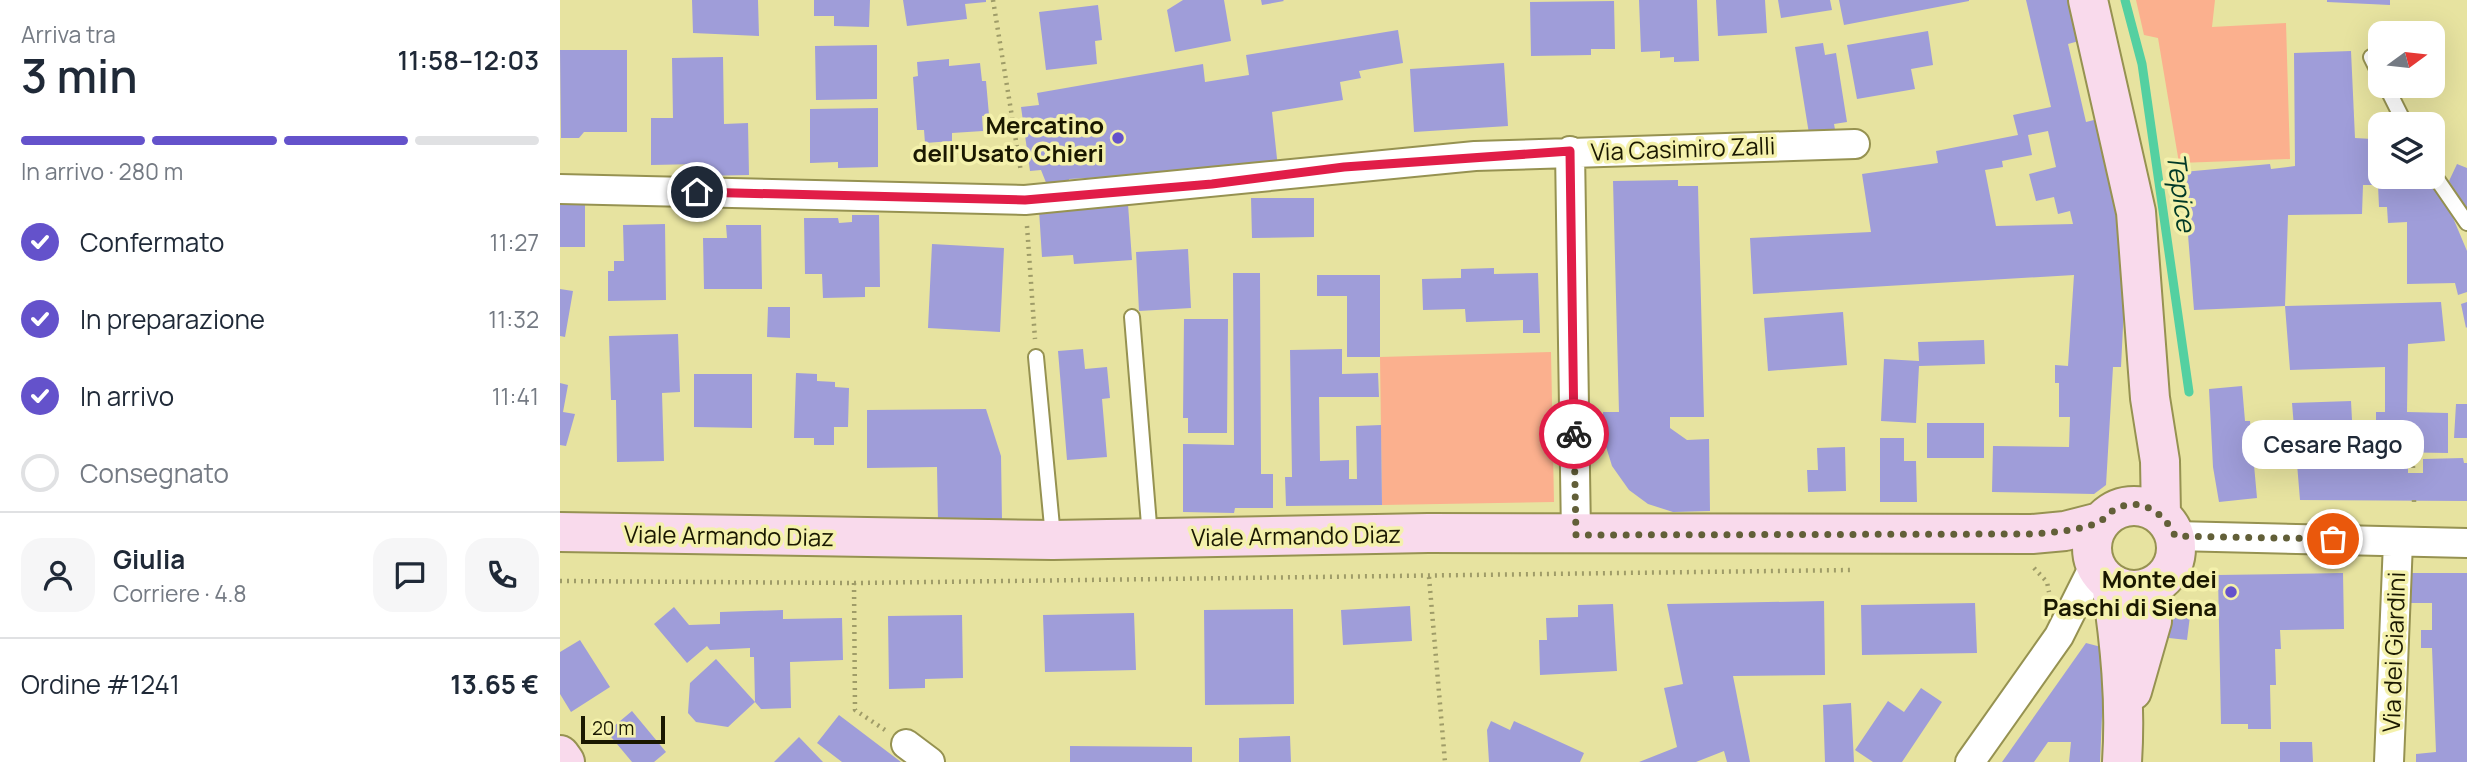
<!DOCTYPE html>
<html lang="it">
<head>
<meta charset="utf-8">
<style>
  body { margin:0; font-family:Manrope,sans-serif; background:#f6f6f7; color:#1f2937; height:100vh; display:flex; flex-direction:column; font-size:26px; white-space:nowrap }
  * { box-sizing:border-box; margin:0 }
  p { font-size:23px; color:#747a83 }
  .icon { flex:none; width:38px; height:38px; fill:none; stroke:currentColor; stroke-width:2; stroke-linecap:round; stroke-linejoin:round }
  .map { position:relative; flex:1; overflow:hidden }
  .sheet { display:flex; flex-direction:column; background:#fff; width:560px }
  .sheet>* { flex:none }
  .needle { width:46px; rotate:75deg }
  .controls { position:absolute; left:1808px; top:21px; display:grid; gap:14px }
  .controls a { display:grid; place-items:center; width:77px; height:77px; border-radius:14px; background:#fff; box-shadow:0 7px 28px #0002; font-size:35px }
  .scale { position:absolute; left:21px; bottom:18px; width:84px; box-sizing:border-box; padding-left:7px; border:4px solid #1a1800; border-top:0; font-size:19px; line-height:24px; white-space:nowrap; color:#1a1800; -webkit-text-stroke:5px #f4f1ac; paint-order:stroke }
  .pin { position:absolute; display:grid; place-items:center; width:60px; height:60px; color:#fff; margin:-30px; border:4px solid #fff; border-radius:50%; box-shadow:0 2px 7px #0007 }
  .courier { position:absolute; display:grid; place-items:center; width:70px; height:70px; margin:-35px; border:5px solid #e11d48; border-radius:50%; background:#fff; color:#222; box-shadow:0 2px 9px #0007 }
  .bubble { position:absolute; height:49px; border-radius:21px; background:#fff; box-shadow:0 7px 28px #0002; font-size:23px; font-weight:600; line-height:49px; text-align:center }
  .summary em { font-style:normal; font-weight:600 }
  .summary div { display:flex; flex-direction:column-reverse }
  .summary { display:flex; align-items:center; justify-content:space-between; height:119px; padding:0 21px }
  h1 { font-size:46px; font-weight:600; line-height:52px }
  .bar { display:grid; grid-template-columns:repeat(4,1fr); gap:10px 7px; align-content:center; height:84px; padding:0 21px }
  .bar i { height:9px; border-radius:5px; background:#e0e1e3 }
  .bar .current { background:#6452cb }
  .bar p { grid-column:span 4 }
  .line { display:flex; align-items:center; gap:18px; padding:0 21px; border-top:2px solid #e0e1e3 }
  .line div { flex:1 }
  .round { display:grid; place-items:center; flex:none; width:74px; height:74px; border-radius:21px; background:#f6f6f7 }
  ol { padding:0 21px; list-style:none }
  li { display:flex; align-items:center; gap:21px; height:77px }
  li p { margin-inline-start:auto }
  li .icon { padding:7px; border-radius:50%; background:#6452cb; color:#fff; stroke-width:4 }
  li:last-child { color:#747a83 }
  li i { width:38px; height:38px; border:4px solid #e0e1e3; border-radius:50% }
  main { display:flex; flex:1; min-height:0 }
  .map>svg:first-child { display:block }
  .green { fill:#fbb08e }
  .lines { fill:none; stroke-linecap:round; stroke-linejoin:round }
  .stream { stroke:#54d0a1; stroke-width:9 }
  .building { fill:#9f9dd9; fill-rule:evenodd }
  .lane-casing { stroke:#969251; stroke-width:18 }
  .street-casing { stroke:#969251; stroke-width:32 }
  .secondary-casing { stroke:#969251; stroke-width:42 }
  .path { stroke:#9f9c68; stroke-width:4.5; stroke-dasharray:2 5; stroke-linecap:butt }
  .lane { stroke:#fff; stroke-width:14 }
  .street { stroke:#fff; stroke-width:28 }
  .secondary { stroke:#f9daec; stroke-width:38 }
  .done { stroke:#625f38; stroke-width:7; stroke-dasharray:0 12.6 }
  .route { stroke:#e11d48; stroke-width:9 }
  .poi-dot { fill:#6452cb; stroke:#f4f1ac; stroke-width:2.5 }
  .labels { text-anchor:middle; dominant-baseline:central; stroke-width:7; stroke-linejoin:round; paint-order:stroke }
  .poi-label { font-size:24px; font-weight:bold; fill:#1a1800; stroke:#f4f1ac; text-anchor:end }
  .street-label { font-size:24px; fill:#1a1800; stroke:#f4f1ac }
  .water-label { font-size:26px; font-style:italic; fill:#003927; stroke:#f4f1ac }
</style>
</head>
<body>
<main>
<section class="sheet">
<div class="summary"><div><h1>3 min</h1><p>Arriva tra</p></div><em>11:58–12:03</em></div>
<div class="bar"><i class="current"></i><i class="current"></i><i class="current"></i><i></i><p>In arrivo · 280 m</p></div>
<ol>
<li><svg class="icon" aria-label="check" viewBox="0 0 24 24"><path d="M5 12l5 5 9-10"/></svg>Confermato<p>11:27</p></li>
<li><svg class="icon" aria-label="check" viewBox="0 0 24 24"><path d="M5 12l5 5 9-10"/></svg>In preparazione<p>11:32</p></li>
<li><svg class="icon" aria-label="check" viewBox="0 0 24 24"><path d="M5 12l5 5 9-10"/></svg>In arrivo<p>11:41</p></li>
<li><i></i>Consegnato</li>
</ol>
<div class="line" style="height:126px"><a class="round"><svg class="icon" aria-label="person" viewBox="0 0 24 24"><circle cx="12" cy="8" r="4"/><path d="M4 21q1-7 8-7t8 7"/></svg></a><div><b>Giulia</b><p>Corriere · 4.8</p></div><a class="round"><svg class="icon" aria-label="chat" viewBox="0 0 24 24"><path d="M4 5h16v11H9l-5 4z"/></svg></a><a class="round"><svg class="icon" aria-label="phone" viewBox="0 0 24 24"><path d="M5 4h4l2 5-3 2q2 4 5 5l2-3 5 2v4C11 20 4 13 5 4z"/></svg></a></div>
<div class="line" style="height:91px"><div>Ordine #1241</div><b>13.65 €</b></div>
</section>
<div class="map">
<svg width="1907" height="762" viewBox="0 0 1907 762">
  <rect width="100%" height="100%" fill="#e7e3a0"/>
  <!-- green -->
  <path class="green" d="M1576 0H1655L1652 27 1726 23 1730 159 1619 163 1598 38 1584 35Z
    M991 352 994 502 822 505 820 357Z"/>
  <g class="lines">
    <!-- stream -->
    <path class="stream" d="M1565 0 1582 64 1629 392"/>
  </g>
  <!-- building -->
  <path class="building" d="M132 0H198L199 36 133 33Z
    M254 0H310L309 27 274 26V16H254Z
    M343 0H426V2L405 4 407 19 347 26Z
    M623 0H664L671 41 615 52 607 10Z
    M701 0H723L724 1 702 5Z
    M1079 0H1137L1139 61 1114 62V57L1100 58V51L1081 52Z
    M1156 0H1205L1207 33 1158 36Z
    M1218 0H1270L1272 10 1221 18Z
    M1279 0H1409V1L1284 25Z
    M1466 0H1509L1519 41 1508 44 1526 122 1538 119 1560 219 1565 286 1561 367H1553L1546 485 1534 494 1432 492 1433 446 1509 447 1510 417H1499V383H1495V365L1508 366 1514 275 1193 294 1190 238 1311 232 1302 174 1378 163 1376 151 1458 135 1453 115 1491 107ZM1488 131 1496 167 1469 174 1476 201 1494 197 1498 214 1510 211 1513 224 1436 226 1425 170 1443 167 1442 161 1472 155 1468 135Z
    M1767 0H1830V5L1767 2Z
    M1054 1 1055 49H1031V55L971 56 970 2Z
    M538 5 542 40 535 41 537 64 486 70 479 12Z
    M838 30 843 63 799 71 801 78 780 82 783 100 712 112 718 168 509 179V189L489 190 481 170 470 171 461 107 479 105 477 93 643 64 645 82 689 75 686 55Z
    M1368 31 1373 65 1351 69 1355 89 1297 99 1287 45Z
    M1263 43 1265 55 1276 53 1287 122 1274 124 1276 135 1250 140 1235 47Z
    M317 45V99L256 100 255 46Z
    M0 50H67V132H24L19 138H1Z
    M1791 51 1795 138 1812 139 1811 153H1820V177H1868L1891 213 1907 251V292L1898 295 1895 283 1847 284V222L1828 223 1827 207H1819L1818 185H1803L1802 214 1728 215 1725 306 1881 302 1885 341 1848 344 1847 412 1888 413V453L1823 452V430H1816V412H1825V367L1730 370 1725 306 1634 310 1623 172 1710 164 1711 169 1735 166 1734 53Z
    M163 57 164 124 188 123 189 175 141 176V164L91 165V118H113L112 58Z
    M389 59V66L420 63 422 81H426L429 115 422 116 423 131 392 133V141L365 143 364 130H357L353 77 358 76 357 62Z
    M944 63 948 126 854 132 850 69Z
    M318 108V167L278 168V162L250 163V109Z
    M1897 164 1907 168V208L1889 181Z
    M1118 180V186H1138L1144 417H1110V428L1127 440 1149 439 1150 511 1113 512 1088 504 1069 490 1052 466 1044 440 1043 412H1059L1053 181Z
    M691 198H754V237L692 238Z
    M568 204 572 260 514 264 513 255 482 257 479 210Z
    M0 205H25V247H0Z
    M292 215H319L320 287H305V297L263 298 262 274H245L244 218H278L279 223 292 222Z
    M105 224 106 300 48 301V271H54V261H64L63 225Z
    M166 225H201L202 289H144L143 238H167Z
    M372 244 444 248 440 332 368 328Z
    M628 249 631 308 579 311 576 252Z
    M934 268V274L978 273 980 333H963V320L906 322 905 309 863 310 862 279 901 278V269Z
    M673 273H700L701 474H713V508H675L674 513 623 512V444L674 445Z
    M757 275H820V357H787V296H757Z
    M0 289 13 291 5 337 0 336Z
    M1907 302V327L1906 328 1901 304Z
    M208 307H230V338L207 337Z
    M1283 312 1287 365 1208 371 1204 318Z
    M624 319H668L667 433H628V418H623Z
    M118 334 120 392 102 393 104 461 57 462 56 400H51L49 336Z
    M1424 340 1425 364 1359 366 1356 423 1321 421 1324 359 1359 361 1358 342Z
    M523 349 525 369 547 367 550 398 542 399 547 457 507 460 498 351Z
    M782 349V374L818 373 819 397H759L760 461 789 460V479H797L796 426 821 425 822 505 726 506 725 477H732L730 350Z
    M236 373 257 374V381L275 382V387L289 388 288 427H274V445H254V438H234Z
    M134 374H192V428L134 427Z
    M0 383 8 385 3 412 15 414 6 446 0 445Z
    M1682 386 1685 421H1690L1697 498 1659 502 1653 467 1649 389Z
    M1791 401 1793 439H1817V467H1848V473H1863V459L1903 458 1904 463H1907V501L1740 500 1732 403Z
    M1896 404H1907V438H1894Z
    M426 409 441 456 442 520H378L377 467 307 468V410Z
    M1367 423H1424V458H1367Z
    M1320 438H1344V461H1356L1357 502H1320Z
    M1285 447 1286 491 1248 492 1247 470H1258L1257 448Z
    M1783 573 1784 629 1720 630 1721 649H1715L1716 685H1710L1711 729H1688V724H1661L1658 575Z
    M1849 573H1907V762H1856V754L1876 752 1872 648H1861V630H1872V603H1849Z
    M1264 601 1265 675 1173 676 1190 762H1167L1164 751 1136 762H1079L1117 747 1104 688 1123 684 1107 604Z
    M1415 603 1417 653 1302 655 1301 605Z
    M1053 604 1057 671 980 675 979 640H987L986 618 1018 617V605Z
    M850 606 852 641 783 645 781 610Z
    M114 607 129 625 160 624V612L223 610V619L282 618 283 660 230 662 231 708 201 709 195 702 194 657H190V648L150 650 147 646 127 663 94 624Z
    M733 609 734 704 645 705 644 610Z
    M574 613 576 670 485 672 483 615Z
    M402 615 403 678 365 679V688L329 689 328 616Z
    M1611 615 1630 616 1627 640 1609 638Z
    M20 640 50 687 11 712 0 694V652Z
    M1526 643 1545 648 1540 762H1509L1511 742H1488L1474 762H1442Z
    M156 659 195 702 168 727 136 722 128 713 130 683Z
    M1361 688 1382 702 1342 762H1313L1295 750 1328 701 1344 712Z
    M1291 703 1294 762H1265L1263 705Z
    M72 711 106 752 94 762H72L47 732Z
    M279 715 341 762H282L257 743Z
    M931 721 950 730 954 721 1024 753 1020 762H929L927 730Z
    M730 736 731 762H679V738Z
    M239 737 263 762H214Z
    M1720 742H1752L1753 762H1720Z
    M510 746 632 747V762H510Z"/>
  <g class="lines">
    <!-- lane casing -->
    <g class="lane-casing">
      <path id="lane" d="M1811 57 1820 75
        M1826 86 1845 124
        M1872 172 1907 223
        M572 317 590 537
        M476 357 493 537"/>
    </g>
    <!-- street casing -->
    <g class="street-casing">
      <path id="street" d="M1010 151 1016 535
        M0 189 465 200 915 156 1295 144
        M1615 536 1907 543
        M346 744 370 762
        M1410 762 1499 636 1535 564
        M1829 762 1838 542"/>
    </g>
    <!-- secondary casing -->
    <g class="secondary-casing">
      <path id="secondary" d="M1528 0 1576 212 1590 398 1600 461 1601 514
        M1532 548a42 42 0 1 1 84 0a42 42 0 1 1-84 0Z
        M0 532 493 540 868 533 1472 534 1505 531 1540 522
        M1551 583C1560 643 1566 701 1562 762
        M1572 691 1592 621 1589 587
        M0 755 5 762"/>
    </g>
    <!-- path -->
    <path class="path" d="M433 0 461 172
      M467 226 475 339
      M1853 452V473
      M1854 500V504
      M1474 568 1487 582 1489 592
      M869 577 885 762
      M0 581 294 583 1291 570
      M294 583 295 710 325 730"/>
    <!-- lane -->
    <use href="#lane" class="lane"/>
    <!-- street -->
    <use href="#street" class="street"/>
    <!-- secondary -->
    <use href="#secondary" class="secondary"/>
  </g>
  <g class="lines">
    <!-- done -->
    <path class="done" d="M1014 434 1016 535 1472 534C1494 532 1516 531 1537 523 1543 521 1547 514 1554 510 1579 495 1604 512 1615 536L1773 539"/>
    <!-- route -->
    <path class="route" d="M137 192 465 200 652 184 784 167 1010 151 1014 434"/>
  </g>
  <!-- markers -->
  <g class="poi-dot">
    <circle cx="558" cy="138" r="7"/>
    <circle cx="1671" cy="592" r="7"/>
  </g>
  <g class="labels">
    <!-- poi labels -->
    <g class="poi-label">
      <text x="544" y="124">Mercatino<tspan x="544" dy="28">dell'Usato Chieri</tspan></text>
      <text x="1657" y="578">Monte dei<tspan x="1657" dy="28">Paschi di Siena</tspan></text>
    </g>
    <!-- street labels -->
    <g class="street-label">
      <text transform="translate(1123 148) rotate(-2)">Via Casimiro Zalli</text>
      <text transform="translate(169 535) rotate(1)">Viale Armando Diaz</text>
      <text transform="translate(736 535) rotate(-1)">Viale Armando Diaz</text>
      <text transform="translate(1833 652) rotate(-88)">Via dei Giardini</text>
    </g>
    <!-- water labels -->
    <g class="water-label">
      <text transform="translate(1622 192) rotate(82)">Tepice</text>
    </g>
  </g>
</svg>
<div class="controls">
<a><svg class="needle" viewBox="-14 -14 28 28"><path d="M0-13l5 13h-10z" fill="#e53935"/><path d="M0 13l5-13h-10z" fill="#747a83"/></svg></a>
<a><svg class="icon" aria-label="layers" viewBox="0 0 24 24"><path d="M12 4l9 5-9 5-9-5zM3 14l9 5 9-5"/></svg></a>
</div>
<div class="scale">20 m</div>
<div class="pin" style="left:1773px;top:539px;background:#ea580c"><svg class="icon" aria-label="bag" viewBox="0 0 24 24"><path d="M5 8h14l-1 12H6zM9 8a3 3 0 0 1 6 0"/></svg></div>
<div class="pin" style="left:137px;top:192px;background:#1f2937"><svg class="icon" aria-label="home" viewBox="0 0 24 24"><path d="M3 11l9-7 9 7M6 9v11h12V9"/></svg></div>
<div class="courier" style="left:1014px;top:434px"><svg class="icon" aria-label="bike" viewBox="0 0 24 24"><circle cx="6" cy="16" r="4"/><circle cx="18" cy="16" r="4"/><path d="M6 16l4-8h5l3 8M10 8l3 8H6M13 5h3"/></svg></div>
<div class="bubble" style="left:1682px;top:420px;width:182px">Cesare Rago</div>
</div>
</main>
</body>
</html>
